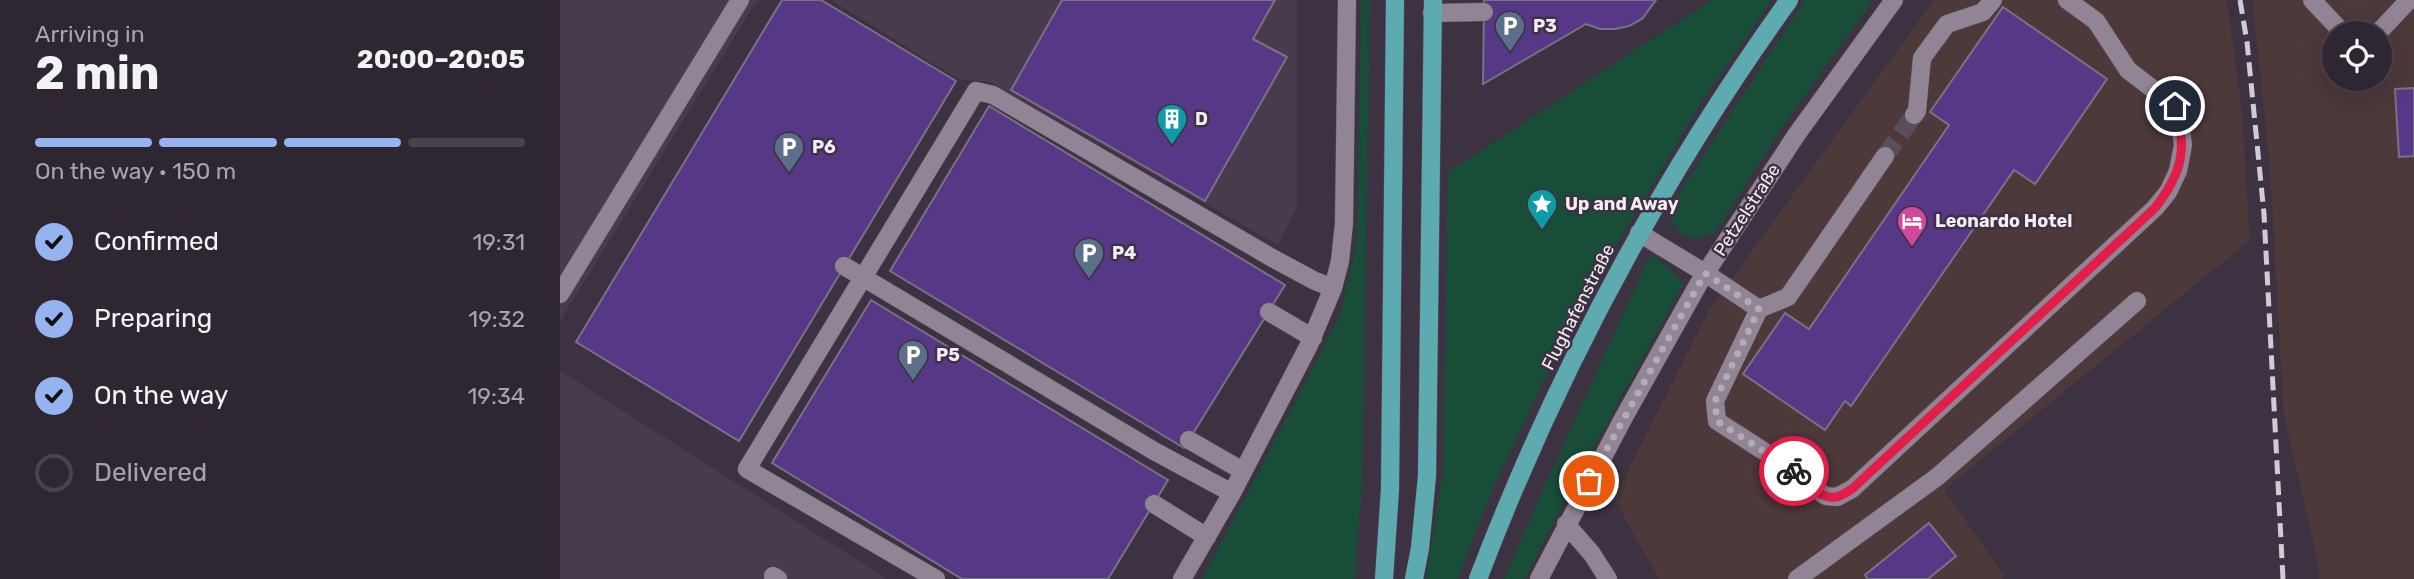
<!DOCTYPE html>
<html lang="en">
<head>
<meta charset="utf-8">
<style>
  body { margin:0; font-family:Rubik,sans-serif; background:#362e39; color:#f1f3f6; height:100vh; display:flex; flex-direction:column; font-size:26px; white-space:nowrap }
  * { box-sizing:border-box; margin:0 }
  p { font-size:23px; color:#a7a5ab }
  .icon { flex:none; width:38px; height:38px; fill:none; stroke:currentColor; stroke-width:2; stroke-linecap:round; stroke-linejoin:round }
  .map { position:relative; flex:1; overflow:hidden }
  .drawer { display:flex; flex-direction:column; background:#2e2631; width:560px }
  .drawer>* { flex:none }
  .fabs { position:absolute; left:1762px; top:21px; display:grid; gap:14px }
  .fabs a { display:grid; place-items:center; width:70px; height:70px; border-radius:50%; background:#2e2631; box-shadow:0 7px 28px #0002,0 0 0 2px #49434d; font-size:35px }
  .pin { position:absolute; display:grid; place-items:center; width:60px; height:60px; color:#fff; margin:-30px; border:4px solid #fff; border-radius:50%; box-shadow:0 2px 7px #0007 }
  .courier { position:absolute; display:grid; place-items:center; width:70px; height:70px; margin:-35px; border:5px solid #e11d48; border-radius:50%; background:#fff; color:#222; box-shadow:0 2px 9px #0007 }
  .headline em { font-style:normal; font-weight:700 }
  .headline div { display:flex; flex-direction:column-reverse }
  .headline { display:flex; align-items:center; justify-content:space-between; height:119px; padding:0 35px }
  h1 { font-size:46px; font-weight:700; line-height:52px }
  .bar { display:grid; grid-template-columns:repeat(4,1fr); gap:10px 7px; align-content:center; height:84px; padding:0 35px }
  .bar i { height:9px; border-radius:5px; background:#49434d }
  .bar .current { background:#95b2f1 }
  .bar p { grid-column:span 4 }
  ol { padding:0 35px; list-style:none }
  li { display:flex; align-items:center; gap:21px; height:77px }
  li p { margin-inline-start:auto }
  li .icon { padding:7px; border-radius:50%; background:#95b2f1; color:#111; stroke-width:4 }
  li:last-child { color:#a7a5ab }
  li i { width:38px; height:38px; border:4px solid #49434d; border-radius:50% }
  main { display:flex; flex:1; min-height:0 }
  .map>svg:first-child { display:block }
  .commercial { fill:#4d383a; fill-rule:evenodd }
  .built { fill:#493b4e }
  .green { fill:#184d37 }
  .building { fill:#573887; stroke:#787285; stroke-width:2 }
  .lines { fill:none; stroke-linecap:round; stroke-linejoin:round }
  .minor-tunnel { stroke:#584e5c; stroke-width:18; stroke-dasharray:18 9; stroke-linecap:butt }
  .minor-casing { stroke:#5a515d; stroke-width:19 }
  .major-casing { stroke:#5a515d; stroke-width:19 }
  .minor { stroke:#918495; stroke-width:18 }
  .major { stroke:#5daab0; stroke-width:18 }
  .rail { stroke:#d2cad4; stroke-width:5; stroke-dasharray:14 7; stroke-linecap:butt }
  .done { stroke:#b3abb6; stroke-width:7; stroke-dasharray:0 12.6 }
  .route { stroke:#e11d48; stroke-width:9 }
  .labels { text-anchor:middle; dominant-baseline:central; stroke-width:5; stroke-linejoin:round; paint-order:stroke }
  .poi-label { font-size:18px; font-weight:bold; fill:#f3ecf5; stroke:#3d3241; text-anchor:start }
  .street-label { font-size:18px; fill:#f3ecf5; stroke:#3d3241 }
</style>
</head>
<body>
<main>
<section class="drawer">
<div class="headline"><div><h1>2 min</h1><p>Arriving in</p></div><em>20:00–20:05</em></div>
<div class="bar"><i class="current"></i><i class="current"></i><i class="current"></i><i></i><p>On the way · 150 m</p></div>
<ol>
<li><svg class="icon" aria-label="check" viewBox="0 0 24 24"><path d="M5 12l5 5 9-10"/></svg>Confirmed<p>19:31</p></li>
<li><svg class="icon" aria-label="check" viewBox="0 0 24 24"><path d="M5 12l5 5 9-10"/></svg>Preparing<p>19:32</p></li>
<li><svg class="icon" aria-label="check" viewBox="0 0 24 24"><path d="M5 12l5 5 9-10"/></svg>On the way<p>19:34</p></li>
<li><i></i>Delivered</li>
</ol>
</section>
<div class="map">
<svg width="1854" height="579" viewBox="0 0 1854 579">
  <rect width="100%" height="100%" fill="#3d3241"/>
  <!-- commercial -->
  <path class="commercial" d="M1374 0H1667L1681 103 1690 240 1384 490 1445 576 1441 579H1099L1054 499 1149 310Z
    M1692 0H1854V579H1759L1758 563 1724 416 1709 157ZM1774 33H1820V79H1774Z"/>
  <!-- built -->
  <path class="built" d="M0 0H201L191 10 0 321Z
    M271 0H737V207L718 245 430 82 398 79Z
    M0 371 327 579H0Z"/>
  <!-- green -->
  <path class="green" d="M801 0H810L802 484 795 579H642L779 318 797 242Z
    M1152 0H1212L1142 101 1016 312 930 495 898 579H866L883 472 888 172Z
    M1245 0H1313L1219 132 1155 233 1136 239 1125 236 1111 222 1114 201Z
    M1091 253 1124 283 1009 492 965 579H944L981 494Z"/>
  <!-- building -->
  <path class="building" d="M222 0H261L396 81 179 441 16 342Z
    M502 0H715L693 39 727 57 645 201 451 90Z
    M924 0H1096L1082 19 1069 26 1055 29H1040L1026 24 923 84Z
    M1443 7 1547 79 1475 184 1454 170 1291 406 1285 401 1265 430 1183 374 1225 313 1249 329 1389 125 1370 112Z
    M1854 88V156L1839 157 1835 89Z
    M429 106 725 285 624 448 330 271Z
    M311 300 608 480 548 579H402L212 463Z
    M1369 523 1396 556 1368 579H1308L1305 575Z"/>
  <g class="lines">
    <!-- minor-tunnel -->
    <path class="minor-tunnel" d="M1325 156 1354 115"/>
    <!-- minor casing -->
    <g class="minor-casing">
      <path id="minor" d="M1752 0 1783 33
        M872 13 924 12
        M1818 33 1849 0
        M1354 115 1357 111 1362 58 1387 24 1423 12 1433 0
        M1325 156 1228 297 1199 309 1155 401 1157 421 1233 470 1252 487 1266 496 1277 497 1292 489 1595 208 1608 192 1618 171 1623 145 1620 123 1615 106 1568 70 1536 21 1507 0
        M1079 233 1145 273 1199 309
        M284 266 594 451 672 493
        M0 294 180 0
        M709 312 753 338
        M629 440 683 471
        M594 504 647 537
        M1006 524 1032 554 1048 579
        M213 576 218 579
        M376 579 187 469 416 91 433 95 714 259 755 281 773 288
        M622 579 672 493 749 345 773 288 780 261 784 223 787 0
        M979 579 1064 417 1139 283 1237 134 1334 0
        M1237 579 1377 477 1577 301"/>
    </g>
    <!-- major casing -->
    <g class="major-casing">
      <path id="major" d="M824 579 830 489 835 0
        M854 579 860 548 867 476 873 0
        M918 579C996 374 1101 178 1229 0"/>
    </g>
    <!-- minor -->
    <use href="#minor" class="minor"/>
    <!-- major -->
    <use href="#major" class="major"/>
    <!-- rail -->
    <path class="rail" d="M1680 0 1687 42 1704 214 1723 579"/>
  </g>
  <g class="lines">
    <!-- done -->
    <path class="done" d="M1029 481 1145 273 1199 309 1155 401 1157 421 1234 471"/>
    <!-- route -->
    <path class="route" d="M1234 471C1244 480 1260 500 1276 497 1281 496 1287 492 1292 489L1595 208C1622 173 1628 149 1615 106"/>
  </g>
  <!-- icons -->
  <defs>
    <g id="parking-pin" transform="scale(1.575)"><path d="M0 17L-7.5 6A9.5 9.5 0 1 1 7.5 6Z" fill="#5c6f8a" stroke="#3d3241"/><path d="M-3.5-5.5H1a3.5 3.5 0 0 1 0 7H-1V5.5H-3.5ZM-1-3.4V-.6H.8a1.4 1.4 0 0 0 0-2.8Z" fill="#fff"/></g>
    <g id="building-pin" transform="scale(1.575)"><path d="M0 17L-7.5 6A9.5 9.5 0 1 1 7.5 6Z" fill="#0f9aa8" stroke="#3d3241"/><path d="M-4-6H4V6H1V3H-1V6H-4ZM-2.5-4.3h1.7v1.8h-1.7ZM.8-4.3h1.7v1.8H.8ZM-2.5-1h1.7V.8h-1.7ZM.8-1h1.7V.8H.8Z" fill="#fff"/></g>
    <g id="sight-pin" transform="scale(1.575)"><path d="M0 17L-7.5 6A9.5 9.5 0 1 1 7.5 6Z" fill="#0f9aa8" stroke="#3d3241"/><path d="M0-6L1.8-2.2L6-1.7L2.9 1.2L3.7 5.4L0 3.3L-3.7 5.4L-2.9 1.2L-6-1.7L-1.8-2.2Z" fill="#fff"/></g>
    <g id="hotel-pin" transform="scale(1.575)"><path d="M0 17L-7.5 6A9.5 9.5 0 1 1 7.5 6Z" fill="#d1479c" stroke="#3d3241"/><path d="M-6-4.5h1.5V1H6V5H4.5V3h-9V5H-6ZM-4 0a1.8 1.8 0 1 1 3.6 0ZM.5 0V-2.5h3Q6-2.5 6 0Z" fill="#fff"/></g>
  </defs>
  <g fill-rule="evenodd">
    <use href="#parking-pin" x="950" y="26"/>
    <use href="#building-pin" x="612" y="119"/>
    <use href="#parking-pin" x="229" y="147"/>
    <use href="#sight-pin" x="982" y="204"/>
    <use href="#hotel-pin" x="1352" y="221"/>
    <use href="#parking-pin" x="529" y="253"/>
    <use href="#parking-pin" x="353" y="355"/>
  </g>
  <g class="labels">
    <!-- poi labels -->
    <g class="poi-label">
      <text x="973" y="26">P3</text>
      <text x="635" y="119">D</text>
      <text x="252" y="147">P6</text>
      <text x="1005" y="204">Up and Away</text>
      <text x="1375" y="221">Leonardo Hotel</text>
      <text x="552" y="253">P4</text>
      <text x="376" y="355">P5</text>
    </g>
    <!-- street labels -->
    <g class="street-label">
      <text transform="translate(1187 210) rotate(-57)">Petzelstraße</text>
      <text transform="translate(1018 307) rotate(-63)">Flughafenstraße</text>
    </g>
  </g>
</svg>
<div class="fabs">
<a><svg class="icon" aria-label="locate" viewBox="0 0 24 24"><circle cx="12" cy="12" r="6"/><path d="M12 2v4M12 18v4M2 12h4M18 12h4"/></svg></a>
</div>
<div class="pin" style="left:1029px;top:481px;background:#ea580c"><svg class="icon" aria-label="bag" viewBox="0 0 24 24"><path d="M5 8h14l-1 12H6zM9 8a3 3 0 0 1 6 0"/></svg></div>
<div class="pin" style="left:1615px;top:106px;background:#1f2937"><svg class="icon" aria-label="home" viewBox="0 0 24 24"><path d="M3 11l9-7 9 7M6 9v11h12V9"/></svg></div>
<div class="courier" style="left:1234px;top:471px"><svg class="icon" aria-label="bike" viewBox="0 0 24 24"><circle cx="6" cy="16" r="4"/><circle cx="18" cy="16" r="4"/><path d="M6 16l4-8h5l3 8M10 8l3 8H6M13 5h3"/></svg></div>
</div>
</main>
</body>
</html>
